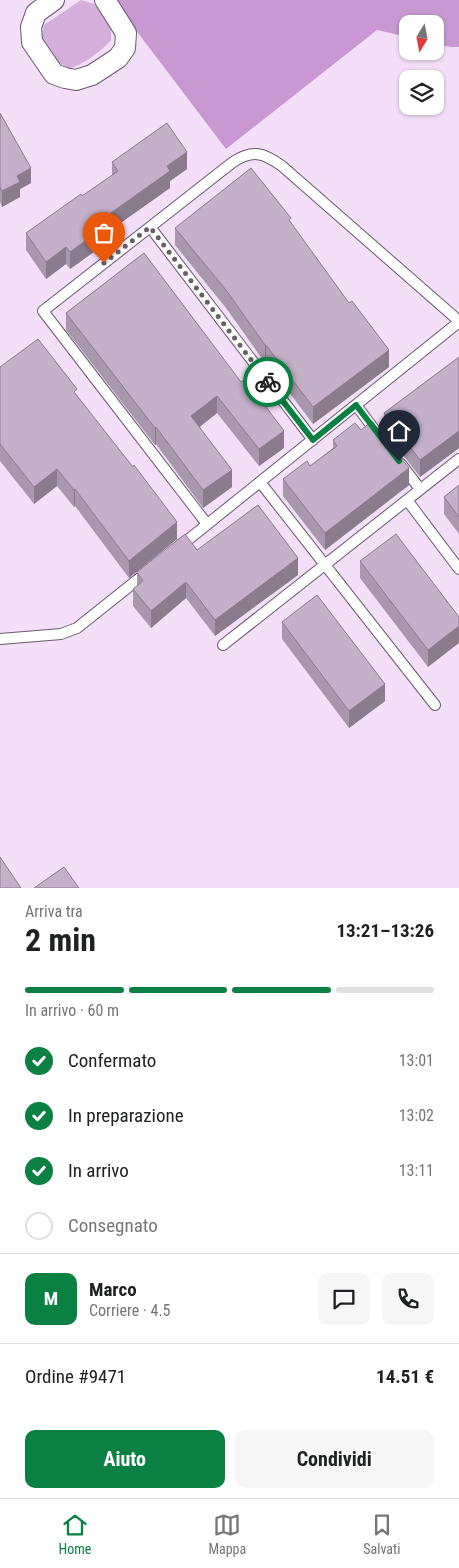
<!DOCTYPE html>
<html lang="it">
<head>
<meta charset="utf-8">
<style>
  body { margin:0; font-family:"Roboto Condensed",sans-serif; background:#f6f6f6; color:#202124; height:100vh; display:flex; flex-direction:column; font-size:19px; white-space:nowrap }
  * { box-sizing:border-box; margin:0 }
  p { font-size:16px; color:#757577 }
  .icon { flex:none; width:28px; height:28px; fill:none; stroke:currentColor; stroke-width:2; stroke-linecap:round; stroke-linejoin:round }
  .map { position:relative; height:888px; overflow:hidden }
  .side { display:flex; flex-direction:column; background:#fff; flex:1 }
  .side>* { flex:none }
  .needle { width:32px; rotate:190deg }
  .fabs { position:absolute; left:399px; top:15px; display:grid; gap:10px }
  .fabs a { display:grid; place-items:center; width:45px; height:45px; border-radius:10px; background:#fff; box-shadow:0 1px 4px #0004; font-size:25px }
  .pin { position:absolute; display:grid; place-items:center; width:42px; height:42px; color:#fff; margin:-51px -21px; border-radius:50% 50% 50% 0; rotate:-45deg; box-shadow:0 0 5px #0007 }
  .pin .icon { rotate:45deg }
  .courier { position:absolute; display:grid; place-items:center; width:50px; height:50px; margin:-25px; border:4px solid #0b8043; border-radius:50%; background:#fff; color:#222; box-shadow:0 1px 6px #0007 }
  .overview em { font-style:normal; font-weight:700 }
  .overview div { display:flex; flex-direction:column-reverse }
  .overview { display:flex; align-items:center; justify-content:space-between; height:85px; padding:0 25px }
  h1 { font-size:32px; font-weight:700; line-height:38px }
  .bar { display:grid; grid-template-columns:repeat(4,1fr); gap:8px 5px; align-content:center; height:60px; padding:0 25px }
  .bar i { height:6px; border-radius:4px; background:#e0e0e0 }
  .bar .active { background:#0b8043 }
  .bar p { grid-column:span 4 }
  .line { display:flex; align-items:center; gap:12px; padding:0 25px; border-top:1px solid #e0e0e0 }
  .line div { flex:1 }
  .round { display:grid; place-items:center; flex:none; width:52px; height:52px; border-radius:10px; background:#f6f6f6 }
  ol { padding:0 25px; list-style:none }
  li { display:flex; align-items:center; gap:15px; height:55px }
  li p { margin-inline-start:auto }
  li .icon { padding:5px; border-radius:50%; background:#0b8043; color:#fff; stroke-width:4 }
  li:last-child { color:#757577 }
  li i { width:28px; height:28px; border:2px solid #e0e0e0; border-radius:50% }
  .primary-button { display:flex; gap:10px; margin-top:auto; padding:10px 25px }
  .primary-button a { flex:1; height:58px; border-radius:10px; background:#0b8043; color:#fff; font-size:20px; font-weight:700; line-height:58px; text-align:center }
  .primary-button a+a { background:#f6f6f6; color:#202124 }
  .menu { display:flex; justify-content:space-around; align-items:center; height:70px; border-top:1px solid #e0e0e0; background:#fff; font-size:14px; color:#757577 }
  .menu a { display:grid; justify-items:center; gap:2px }
  .menu .active { color:#0b8043 }
  .map>svg:first-child { display:block }
  .green { fill:#d4afdb }
  .forest { fill:#c998d3 }
  .lines { fill:none; stroke-linecap:round; stroke-linejoin:round }
  .lane-casing { stroke:#6a586e; stroke-width:12 }
  .street-casing { stroke:#6a586e; stroke-width:22 }
  .lane { stroke:#fff; stroke-width:10 }
  .street { stroke:#fff; stroke-width:20 }
  .wall { fill:#a997ad }
  .shaded-wall { fill:#8a7b8d }
  .building { fill:#c5b0c9; stroke:#8a7b8d }
  .done { stroke:#6a5e6d; stroke-width:5; stroke-dasharray:0 9 }
  .route { stroke:#0b8043; stroke-width:6 }
</style>
</head>
<body>
<div class="map">
<svg width="459" height="888" viewBox="0 0 459 888">
  <rect width="100%" height="100%" fill="#f4dff9"/>
  <!-- green -->
  <path class="green" d="M81 0 94 4 111 29V40C105 48 78 69 68 68L58 62 41 37 44 25Z"/>
  <!-- forest -->
  <path class="forest" d="M113 0H459V47H451L435 44V24H408L407 37 377 30 226 149Z"/>
  <g class="lines">
    <!-- lane casing -->
    <g class="lane-casing">
      <path id="lane" d="M150 227 313 440
        M356 405 377 433
        M401 464 420 489
        M260 482 435 705
        M407 500 459 569
        M207 524 43 311 233 162C253 149 264 153 282 166L459 321
        M179 547 459 322
        M0 639 61 634 77 628 146 573
        M223 645 459 459"/>
    </g>
    <!-- street casing -->
    <g class="street-casing">
      <path id="street" d="M54 0 36 13 31 27 32 42 54 74 65 78 76 80 92 75 118 58 125 48 126 33 105 0"/>
    </g>
    <!-- lane -->
    <use href="#lane" class="lane"/>
    <!-- street -->
    <use href="#street" class="street"/>
  </g>
  <!-- wall -->
  <path class="wall" d="M0 113 31 183 20 189V197L2 207 0 202Z
    M112 162 187 169 170 181V188L112 229V239L70 269 66 264 46 279 26 250V233L82 196 112 176Z
    M291 223 389 367 313 424 266 362 265 363 226 308 175 245V228Z
    M144 253 284 448 259 466 217 413 200 427 232 487 203 508 156 444 155 445 66 330V313Z
    M459 357V448L420 477 384 430V413Z
    M0 367 77 395 177 539 129 578 75 506 74 507 57 486 34 504 0 461Z
    M333 440 409 485 325 550 283 496V479L310 466 333 448Z
    M459 485V534L444 514V497Z
    M197 550 298 575 215 636 186 598 151 628 133 606V589L137 586V572Z
    M360 561 459 617 428 667 360 578Z
    M282 622 385 701 349 728 282 639Z"/>
  <!-- shaded-wall -->
  <path class="shaded-wall" d="M187 152V169L170 181V188L112 229V239L70 269V252L108 215 167 166Z
    M31 168V183L20 189V197L2 207V191L17 176Z
    M66 247V264L46 279V262Z
    M265 345H266V362L265 363Z
    M389 350V367L313 424V407Z
    M217 396V413L191 433V416Z
    M156 427V444L155 445V428Z
    M284 431V448L259 466V449Z
    M459 431V448L420 477V460Z
    M409 468V485L325 550V533Z
    M57 469V486L34 504V487Z
    M232 470V487L203 508V490Z
    M75 489V506L74 507V490Z
    M177 522V539L129 578V561Z
    M298 558V575L215 636V620Z
    M186 582V598L151 628V611Z
    M459 626V643L428 667V650Z
    M385 684V701L349 728V711Z"/>
  <!-- building -->
  <path class="building" d="M0 113 31 168 17 176 20 182 2 191 0 187Z
    M167 123 187 152 167 166 170 171 108 215 112 222 70 252 66 247 46 262 26 233 81 194 82 196 118 171 112 162Z
    M251 168 291 218 289 220 349 303 352 301 389 350 313 407 266 345H265L226 290 175 228Z
    M144 253 241 382 245 379 284 431 259 449 217 396 191 416 232 470 203 490 156 427 155 428 66 313Z
    M38 339 77 389 74 392 133 467 134 465 177 522 129 561 75 489 74 490 57 469 34 487 0 444V367Z
    M459 357V431L420 460 384 413Z
    M372 421 409 468 325 533 283 479 307 461 310 466 337 446 333 440 355 423 361 430Z
    M459 485V517L444 497Z
    M258 505 298 558 215 620 186 582 151 611 133 589 143 581 137 572 185 534 197 550Z
    M396 534 459 617V626L428 650 360 561Z
    M317 595 385 684 349 711 282 622Z
    M0 857 21 888H0Z
    M64 867 79 888H34Z"/>
  <g class="lines">
    <!-- done -->
    <path class="done" d="M104 263 150 227 268 382"/>
    <!-- route -->
    <path class="route" d="M268 382 313 440 356 405 399 461"/>
  </g>
</svg>
<div class="fabs">
<a><svg class="needle" viewBox="-14 -14 28 28"><path d="M0-13l5 13h-10z" fill="#e53935"/><path d="M0 13l5-13h-10z" fill="#757577"/></svg></a>
<a><svg class="icon" aria-label="layers" viewBox="0 0 24 24"><path d="M12 4l9 5-9 5-9-5zM3 14l9 5 9-5"/></svg></a>
</div>
<div class="pin" style="left:104px;top:263px;background:#ea580c"><svg class="icon" aria-label="bag" viewBox="0 0 24 24"><path d="M5 8h14l-1 12H6zM9 8a3 3 0 0 1 6 0"/></svg></div>
<div class="pin" style="left:399px;top:461px;background:#1f2937"><svg class="icon" aria-label="home" viewBox="0 0 24 24"><path d="M3 11l9-7 9 7M6 9v11h12V9"/></svg></div>
<div class="courier" style="left:268px;top:382px"><svg class="icon" aria-label="bike" viewBox="0 0 24 24"><circle cx="6" cy="16" r="4"/><circle cx="18" cy="16" r="4"/><path d="M6 16l4-8h5l3 8M10 8l3 8H6M13 5h3"/></svg></div>
</div>
<section class="side">
<div class="overview"><div><h1>2 min</h1><p>Arriva tra</p></div><em>13:21–13:26</em></div>
<div class="bar"><i class="active"></i><i class="active"></i><i class="active"></i><i></i><p>In arrivo · 60 m</p></div>
<ol>
<li><svg class="icon" aria-label="check" viewBox="0 0 24 24"><path d="M5 12l5 5 9-10"/></svg>Confermato<p>13:01</p></li>
<li><svg class="icon" aria-label="check" viewBox="0 0 24 24"><path d="M5 12l5 5 9-10"/></svg>In preparazione<p>13:02</p></li>
<li><svg class="icon" aria-label="check" viewBox="0 0 24 24"><path d="M5 12l5 5 9-10"/></svg>In arrivo<p>13:11</p></li>
<li><i></i>Consegnato</li>
</ol>
<div class="line" style="height:90px"><b class="round" style="background:#0b8043;color:#fff">M</b><div><b>Marco</b><p>Corriere · 4.5</p></div><a class="round"><svg class="icon" aria-label="chat" viewBox="0 0 24 24"><path d="M4 5h16v11H9l-5 4z"/></svg></a><a class="round"><svg class="icon" aria-label="phone" viewBox="0 0 24 24"><path d="M5 4h4l2 5-3 2q2 4 5 5l2-3 5 2v4C11 20 4 13 5 4z"/></svg></a></div>
<div class="line" style="height:65px"><div>Ordine #9471</div><b>14.51 €</b></div>
<div class="primary-button"><a>Aiuto</a><a>Condividi</a></div>
</section>
<nav class="menu">
<a class="active"><svg class="icon" aria-label="home" viewBox="0 0 24 24"><path d="M3 11l9-7 9 7M6 9v11h12V9"/></svg>Home</a>
<a><svg class="icon" aria-label="map" viewBox="0 0 24 24"><path d="M3 6l6-2 6 2 6-2v14l-6 2-6-2-6 2zM9 4v14M15 6v14"/></svg>Mappa</a>
<a><svg class="icon" aria-label="saved" viewBox="0 0 24 24"><path d="M7 4h10v16l-5-4-5 4z"/></svg>Salvati</a>
</nav>
</body>
</html>
